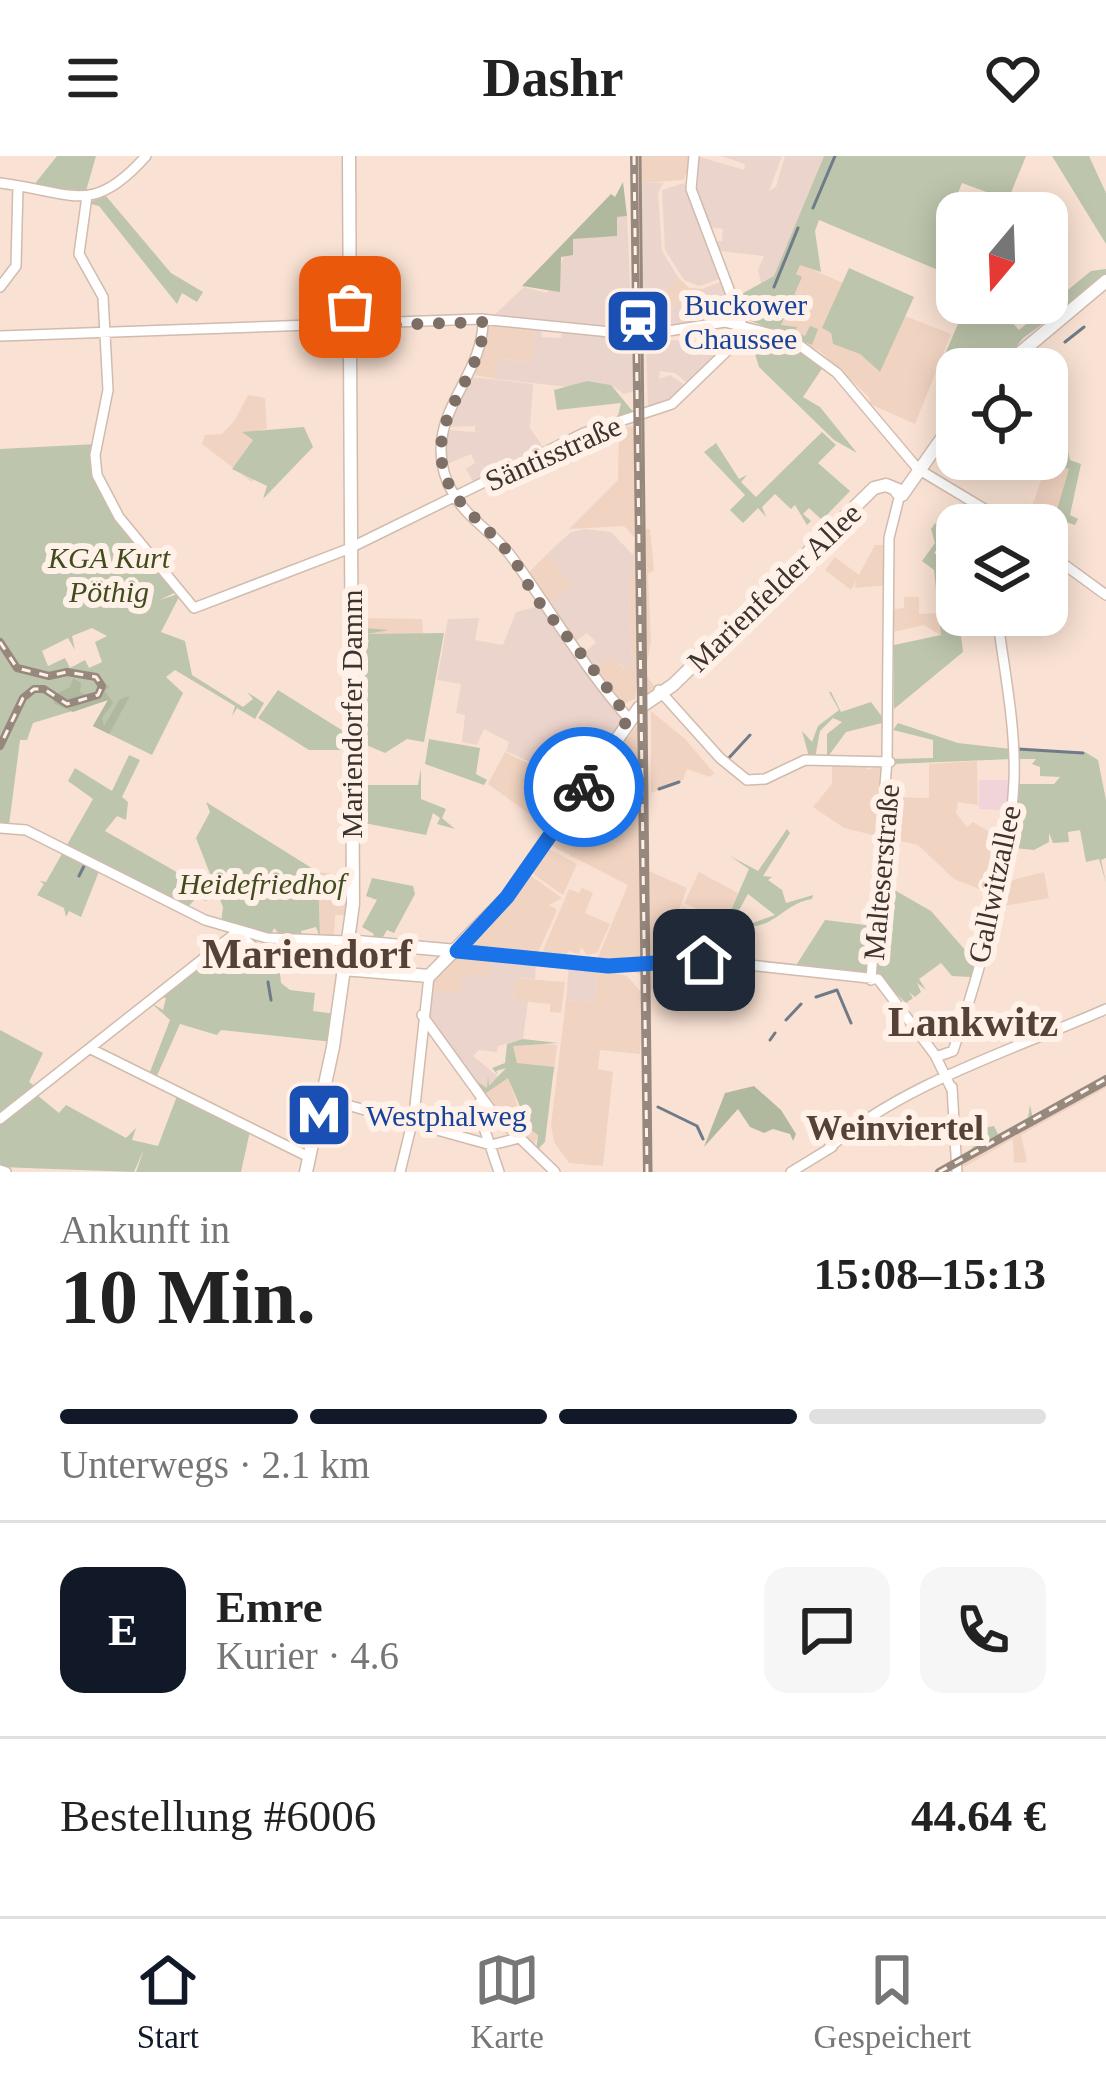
<!DOCTYPE html>
<html lang="de">
<head>
<meta charset="utf-8">
<style>
  body { margin:0; font-family:Georgia,serif; background:#f6f6f6; color:#222; height:100vh; display:flex; flex-direction:column; font-size:45px; white-space:nowrap }
  * { box-sizing:border-box; margin:0 }
  p { font-size:39px; color:#767676 }
  .icon { flex:none; width:66px; height:66px; fill:none; stroke:currentColor; stroke-width:2; stroke-linecap:round; stroke-linejoin:round }
  .map { position:relative; height:1016px; overflow:hidden }
  .drawer { display:flex; flex-direction:column; background:#fff; flex:1 }
  .drawer>* { flex:none }
  .needle { width:78px; rotate:199deg }
  .fabs { position:absolute; left:936px; top:36px; display:grid; gap:24px }
  .fabs a { display:grid; place-items:center; width:132px; height:132px; border-radius:24px; background:#fff; box-shadow:0 6px 30px #0003; font-size:60px }
  .pin { position:absolute; display:grid; place-items:center; width:102px; height:102px; color:#fff; margin:-51px; border-radius:24px; box-shadow:0 6px 18px #0006 }
  .courier { position:absolute; display:grid; place-items:center; width:120px; height:120px; margin:-60px; border:9px solid #1a73e8; border-radius:50%; background:#fff; color:#222; box-shadow:0 3px 15px #0007 }
  .headline em { font-style:normal; font-weight:800 }
  .headline div { display:flex; flex-direction:column-reverse }
  .headline { display:flex; align-items:center; justify-content:space-between; height:204px; padding:0 60px }
  h1 { font-size:78px; font-weight:800; line-height:90px }
  .bar { display:grid; grid-template-columns:repeat(4,1fr); gap:18px 12px; align-content:center; height:144px; padding:0 60px }
  .bar i { height:15px; border-radius:9px; background:#e0e0e0 }
  .bar .selected { background:#111827 }
  .bar p { grid-column:span 4 }
  .line { display:flex; align-items:center; gap:30px; padding:0 60px; border-top:3px solid #e0e0e0 }
  .line div { flex:1 }
  .round { display:grid; place-items:center; flex:none; width:126px; height:126px; border-radius:24px; background:#f6f6f6 }
  header { display:flex; justify-content:space-between; align-items:center; height:156px; padding:0 60px; background:#fff; font-size:54px; font-weight:800 }
  .tab-bar { display:flex; justify-content:space-around; align-items:center; height:168px; border-top:3px solid #e0e0e0; background:#fff; font-size:33px; color:#767676 }
  .tab-bar a { display:grid; justify-items:center; gap:6px }
  .tab-bar .selected { color:#111827 }
  .map>svg:first-child { display:block }
  .built { fill:#f1d3c1 }
  .industrial { fill:#ebd4cb }
  .medical { fill:#efd5da }
  .green { fill:#bdc5ac; fill-rule:evenodd }
  .forest { fill:#b0b99d }
  .lines { fill:none; stroke-linecap:round; stroke-linejoin:round }
  .stream { stroke:#6f7b89; stroke-width:3 }
  .secondary-casing { stroke:#d1bbad; stroke-width:12 }
  .primary-casing { stroke:#d1bbad; stroke-width:15 }
  .secondary { stroke:#fff; stroke-width:9 }
  .primary { stroke:#fff; stroke-width:12 }
  .tram { stroke:#97887e; stroke-width:3 }
  .rail-casing { stroke:#97887e; stroke-width:8 }
  .rail { stroke:#fff1e8; stroke-width:3; stroke-dasharray:9; stroke-linecap:butt }
  .secondary-bridge-casing { stroke:#d1bbad; stroke-width:12; stroke-linecap:butt }
  .secondary-bridge { stroke:#fff; stroke-width:9 }
  .done { stroke:#7e7067; stroke-width:12; stroke-dasharray:0 21.6 }
  .route { stroke:#1a73e8; stroke-width:15 }
  .labels { text-anchor:middle; dominant-baseline:central; stroke-width:12; stroke-linejoin:round; paint-order:stroke }
  .transit-label { font-size:30px; fill:#164399; stroke:#fff1e8; text-anchor:start }
  .street-label { font-size:30px; fill:#3b332d; stroke:#fff1e8 }
  .park-label { font-size:30px; font-style:italic; fill:#404c1d; stroke:#fff1e8 }
  .quarter-label { font-size:36px; font-weight:bold; fill:#554237; stroke:#fff1e8 }
  .district-label { font-size:42px; font-weight:bold; fill:#554237; stroke:#fff1e8 }
</style>
</head>
<body>
<header><svg class="icon" aria-label="menu" viewBox="0 0 24 24"><path d="M4 6h16M4 12h16M4 18h16"/></svg>Dashr<svg class="icon" aria-label="heart" viewBox="0 0 24 24"><path d="M12 20l-8-8c-3-5 5-10 8-4 3-6 11-1 8 4z"/></svg></header>
<div class="map">
<svg width="1106" height="1016" viewBox="0 0 1106 1016">
  <rect width="100%" height="100%" fill="#f9e2d3"/>
  <!-- built -->
  <path class="built" d="M632 0H691L684 24 641 27 640 138 647 134 656 143 678 121 689 132 702 133V150L682 143 661 164V174L640 175 643 359 645 373H650L654 414 648 418 651 485 645 518 656 532 645 541 649 715 687 732 663 802 619 807 598 805V801L628 729 548 688 569 657 626 695 570 655 640 566 637 527 635 543 621 549 596 511 613 501 625 514 632 509 629 432 635 382 624 370 569 373 618 324 619 271 635 270Z
    M800 108 843 127 823 172 831 177 833 188 860 198 880 216 905 160 951 178 915 268 870 248 869 241 821 196 773 170Z
    M487 169 535 173 533 208 499 201 496 223 474 219Z
    M248 239 265 242 267 273 259 274 237 310 255 322 252 326 202 288 205 279 222 278 235 264Z
    M1047 274 1053 277 1063 310 1070 313 1057 354 1032 351 1041 324 1031 320 1038 303H1047Z
    M875 389H887V429L855 432 856 425 851 434 825 414 835 401 859 419Z
    M548 397 571 428 546 452 526 419Z
    M904 441H919V458L939 457 942 480 924 469 893 476V453L904 452Z
    M356 455H367V462L422 463 423 478H371L369 488 356 486Z
    M651 555 685 583 714 617 710 621 687 613 683 624 651 637Z
    M505 596 580 633 551 674 488 628Z
    M832 605 866 607 867 614 883 608 881 681 844 672 813 651 832 628Z
    M977 605 978 649 958 646 956 657 967 671 973 666 1001 683 989 737 954 723 918 689 888 682 890 641 929 642V608Z
    M545 691 577 708 563 739 529 715Z
    M318 716 350 720 351 759H335L334 778 327 782H320Z
    M699 716 738 737 710 802 668 801 673 779 693 786 695 783 674 775 682 751 705 760 707 757 684 747Z
    M1044 716 1049 742 999 751 997 728Z
    M527 717 562 742 549 749 557 754 537 799 467 794Z
    M582 732 593 737 585 757 610 768 597 797 587 799 581 791 579 798 568 795 565 802 541 799 569 733 579 737Z
    M458 798 492 801 490 821 465 862 427 834Z
    M663 808 660 830 651 834 652 1016H646L643 838 640 898 600 894 598 913 613 916 603 1010 569 1007 554 986 551 969 566 844 595 846 596 812 627 820 640 835 643 820 627 812Z
    M516 822 565 826 561 857 550 856V848L513 844Z
    M515 886 557 889 554 917 506 911 509 890Z
    M1106 920V932L1021 979 1027 1006 1014 1007 1013 983 966 1010 934 1016Z
    M508 921 521 960 538 979 533 992 481 937Z"/>
  <!-- industrial -->
  <path class="industrial" d="M697 0 744 14 745 8 721 0H782L769 35 776 31 785 0H824L774 121 762 130 758 114 764 100 719 95 715 85H722L723 73 709 71 695 38Z
    M641 26 663 27 658 37 662 95 678 121 656 143 647 135 640 139Z
    M684 27 722 122 699 130 684 124 665 94 662 34Z
    M627 60 632 174 490 163 524 131 547 137 573 82 617 80 616 61Z
    M723 125 732 140H717V161L675 171 664 161 682 142 701 150 702 133Z
    M535 173H541L542 181 561 182 562 175 633 182 635 235 624 238 611 229 587 225 568 231 496 223 498 201 533 208Z
    M646 183 695 185 724 195 688 228 675 217 660 215 659 223 670 219 686 230 676 243 648 254Z
    M472 221 533 228 530 272 545 294 475 329 466 313 475 307 471 298 445 309 447 274 475 276V270L447 271Z
    M585 373 611 376 634 400 629 432 632 509 626 514 613 501 596 511 585 497 596 486 587 477 576 485 546 452 571 428 548 397 571 376Z
    M540 450 626 562 582 630 506 595 509 586 484 573 477 589 462 586 465 559 456 557 461 528 437 524 448 463 479 462 475 484 503 489 516 456Z
    M492 801 536 805 535 823 516 822 513 843 528 845 523 883 498 890 497 896 479 894 473 900 500 922 481 937 424 856 427 834 459 838 463 819 489 821Z
    M569 808 596 812 595 846 566 844Z"/>
  <!-- medical -->
  <path class="medical" d="M979 624H1012L1008 654 979 653Z"/>
  <!-- green -->
  <path class="green" d="M57 0H96L86 35 33 30Z
    M824 0H1026L1008 44 962 27 958 37 963 49 979 57H957V122L819 64 815 75 821 116 800 109 796 118 802 121 781 169 797 171 795 176 805 180 810 170 818 173 812 189 746 163 738 140 774 120Z
    M1052 0H1089L1106 37V88Z
    M106 40 171 117 203 136 197 146 182 137 177 148 99 50 87 47Z
    M849 112 914 141 880 216 860 198 833 188 831 177 822 172Z
    M1106 113V122L1023 182 998 213H985L953 196 955 202 946 216 939 212 967 147H995L1019 174 1091 115Z
    M742 173 785 183 825 208 803 241 820 251 857 297 834 284 759 211 751 185 732 193Z
    M587 225 611 229 635 258 617 264 621 247 557 254 554 234Z
    M1059 257 1070 304 1081 308 1070 359 1078 363 1075 369 1062 365 1047 393 1052 366 1029 358 1031 353 1041 363 1062 361 1055 360 1069 313 1039 303 1062 310 1052 258Z
    M304 271 313 291 263 343 267 330 232 313 253 284 242 276Z
    M822 276 836 289 818 307 850 335 822 364 809 352 803 358 811 365 807 369 795 349 791 353 775 338 762 351 766 361 758 352 743 367 730 354 745 339 704 296 716 287 739 323 747 319 741 326 756 341Z
    M96 288V324L178 435 160 444 181 437 161 476 185 485 192 519 243 551 253 543 247 536 264 547 255 563 237 552 232 560 235 550 175 514 166 521 183 537 152 599 93 570 108 544 33 567 27 584H20L9 669H0V293ZM92 472 107 480 95 486 102 506 89 512 85 504 70 512 65 502 48 510 42 495 68 482 75 494 72 480Z
    M935 367 948 378 934 397 944 405 939 414 945 422 944 449H957L963 496 894 553V489L941 479 934 414 922 405 935 387 931 373Z
    M364 472 389 474 367 478 444 477 424 586 407 583 385 597 357 585V483L368 488 369 484 357 478Z
    M278 534 348 578V594H309L258 562Z
    M829 536H831L841 556 871 546 886 566 846 576 827 602V578L842 566 833 562 820 575 815 602 809 601 802 575 812 586 818 570 839 554Z
    M898 567 958 587 1011 593 1012 603 892 608V603L933 602V584L893 574Z
    M429 583 480 592 476 618 487 624 484 629 425 608Z
    M1015 593 1085 596 1098 604 1106 644V702L1101 704 1106 727 1099 703 1086 706 1080 674 1068 676 1069 686 1053 687 1049 677V686L1034 694 1013 692 1014 676 1008 675 1027 656 1014 645 1016 628H1054L1060 621 1040 620V611L1032 608 1036 603H1017Z
    M129 599 140 604 122 641 128 646 126 664 117 660 105 675 215 738 206 745 197 741 187 752 100 713 81 761 69 755 66 761 64 752 37 739 44 728 40 725 46 726 93 643 68 625 75 612 112 635Z
    M421 612V643L446 653 442 662 455 673 437 668 440 662 433 657 426 679 364 667 366 629H418Z
    M206 646 318 716 320 782 316 771 301 775 302 782 282 781 274 772 271 779 279 781 221 767 223 751 196 682 210 656Z
    M787 673 790 677 763 720 772 721 768 724 782 734 786 747 813 739 812 743C784 747 774 774 744 770L775 759 748 738 735 761 740 767 733 765 725 803 710 802 749 713 730 700 758 715Z
    M372 722 413 730 415 738 394 777 387 774 380 786 371 785 374 778 362 771 377 744 366 740Z
    M884 728 931 755 973 803 978 795 971 821 952 820 941 807 919 823 926 834 917 827 921 836 915 841 909 836 913 842 906 847 875 819Z
    M825 764 873 770 868 818 795 811Z
    M233 780 253 799 279 809 281 827 290 834 315 837 313 855 336 858 333 886 221 874 217 879 180 868 155 924 148 921 170 864 151 847 163 854 166 842 159 841Z
    M0 874 43 897 29 926 36 931 0 960Z
    M523 883 558 887 513 890 517 907 554 911 545 986 536 995 538 979 530 973 525 984 509 969 514 965 525 975 529 972 508 922 483 939 476 925 487 932 488 920 489 930 506 912 496 915 498 919 492 912 505 907 507 888Z
    M37 939 59 957 66 949 126 982 136 972 132 984 158 990 177 940 250 975 241 1016H136L144 993 134 1016 0 1011V969Z
    M1030 949 1033 963 959 1005 974 990 959 977 956 964 973 961 976 973 994 970 998 978 1028 962Z"/>
  <!-- forest -->
  <path class="forest" d="M623 26 627 60 617 61V80L573 83V99L561 101 560 136 522 130 611 38 615 41Z
    M73 522 81 527 80 536 92 542 103 528 110 530 105 535 113 547 102 562 104 570 120 543 130 540 109 578 93 570 108 544 73 556 55 548 52 540 70 531Z
    M754 930 781 954 796 978 793 985 790 978 773 973 764 977 750 971 738 953 704 991 725 937Z"/>
  <g class="lines">
    <!-- stream -->
    <path class="stream" d="M813 52 835 0
      M774 131 798 72
      M1065 186 1084 171
      M1018 593 1083 597
      M727 604 750 579
      M659 633 679 626
      M79 720 84 710
      M268 826 271 844
      M816 841 837 834 851 867
      M786 864 801 848
      M770 884 775 877
      M658 951 697 970 703 983"/>
    <!-- secondary casing -->
    <g class="secondary-casing">
      <path id="secondary" d="M0 27C73 36 92 61 146 0
        M87 40 79 98 103 141 108 234 95 299 97 319 119 361 194 452
        M0 131 16 110 18 30
        M483 163C484 213 441 246 441 294 441 309 446 326 454 339 468 363 494 377 511 400 550 453 586 515 630 564
        M643 179 725 166 791 183 837 217 918 313 1011 369
        M0 180 481 163 630 178
        M1047 396 1106 439
        M194 452 348 393 584 277 672 248 729 193 741 165 691 33 694 0
        M659 534 720 602 747 624 765 623 805 604 890 606
        M0 672 26 674 205 764 267 782 346 785
        M238 778 267 803 343 813
        M457 795 608 810 643 807
        M652 806 703 804 878 823 935 899 952 934
        M871 824 887 603 889 382 900 338
        M422 859 490 953 555 1016
        M91 893 309 1001
        M936 901 953 895C980 815 1010 709 1014 625 1016 570 1004 513 997 459
        M952 931 957 1016
        M322 942 491 989 519 982
        M482 943 477 951 499 1016
        M0 963 237 776
        M827 994C898 929 1018 892 1106 853
        M0 1014 6 1016
        M400 1016 414 959 429 820
        M791 1016 832 991"/>
    </g>
    <!-- primary casing -->
    <g class="primary-casing">
      <path id="primary" d="M1001 213 1106 125
        M897 336 902 339 957 261
        M346 785 457 795
        M343 813 429 820 506 742 639 552 673 529 874 332 886 329 903 336
        M306 1016 333 891 353 748 349 0"/>
    </g>
    <!-- secondary -->
    <use href="#secondary" class="secondary"/>
    <!-- primary -->
    <use href="#primary" class="primary"/>
    <!-- tram -->
    <path class="tram" d="M640 0 651 1016
      M945 1016 1106 928"/>
    <!-- rail casing -->
    <g class="rail-casing">
      <path id="rail" d="M634 0 647 1016
        M0 486 17 512 49 520 67 516 96 521 102 530 98 539 67 548 44 533H34L23 542 0 590
        M939 1016 1106 923"/>
    </g>
    <!-- rail -->
    <use href="#rail" class="rail"/>
    <!-- secondary-bridge casing -->
    <g class="secondary-bridge-casing">
      <path id="secondary-bridge" d="M630 178 643 179
        M643 807 652 806"/>
    </g>
    <!-- secondary-bridge -->
    <use href="#secondary-bridge" class="secondary-bridge"/>
  </g>
  <g class="lines">
    <!-- done -->
    <path class="done" d="M350 151V170L484 166C483 215 440 249 441 296 442 345 485 365 511 400 522 414 528 432 539 446 570 485 602 521 628 563L584 631"/>
    <!-- route -->
    <path class="route" d="M584 631 507 741 457 795 608 810 704 804"/>
  </g>
  <!-- icons -->
  <defs>
    <g id="station-square" transform="scale(3.45)"><rect x="-9" y="-9" width="18" height="18" rx="4" fill="#1a4fb4" stroke="#fff1e8"/><path d="M-3-6H3Q5-6 5-4V2Q5 4 3 4L4.5 6H3L1.5 4h-3L-3 6H-4.5L-3 4Q-5 4-5 2V-4Q-5-6-3-6ZM-3.5-4v3h7v-3ZM-3.5 1v1.5H-2V1ZM2 1v1.5H3.5V1Z" fill="#fff"/></g>
    <g id="metro-square" transform="scale(3.45)"><rect x="-9" y="-9" width="18" height="18" rx="4" fill="#1a4fb4" stroke="#fff1e8"/><path d="M-5.5 5V-5H-3L0 0L3-5H5.5V5H3V-.5L0 4L-3-.5V5Z" fill="#fff"/></g>
  </defs>
  <g fill-rule="evenodd">
    <use href="#station-square" x="638" y="165"/>
    <use href="#metro-square" x="319" y="959"/>
  </g>
  <g class="labels">
    <!-- transit labels -->
    <g class="transit-label">
      <text x="684" y="148">Buckower<tspan x="684" dy="34">Chaussee</tspan></text>
      <text x="366" y="959">Westphalweg</text>
    </g>
    <!-- street labels -->
    <g class="street-label">
      <text transform="translate(553 297) rotate(-24)">Säntisstraße</text>
      <text transform="translate(774 431) rotate(-44)">Marienfelder Allee</text>
      <text transform="translate(351 558) rotate(-90)">Mariendorfer Damm</text>
      <text transform="translate(881 716) rotate(-85)">Malteserstraße</text>
      <text transform="translate(994 728) rotate(-78)">Gallwitzallee</text>
    </g>
    <!-- park labels -->
    <g class="park-label">
      <text x="109" y="401">KGA Kurt<tspan x="109" dy="34">Pöthig</tspan></text>
      <text x="262" y="727">Heidefriedhof</text>
    </g>
    <!-- quarter labels -->
    <g class="quarter-label">
      <text x="895" y="972">Weinviertel</text>
    </g>
    <!-- district labels -->
    <g class="district-label">
      <text x="307" y="798">Mariendorf</text>
      <text x="973" y="866">Lankwitz</text>
    </g>
  </g>
</svg>
<div class="fabs">
<a><svg class="needle" viewBox="-14 -14 28 28"><path d="M0-13l5 13h-10z" fill="#e53935"/><path d="M0 13l5-13h-10z" fill="#767676"/></svg></a>
<a><svg class="icon" aria-label="locate" viewBox="0 0 24 24"><circle cx="12" cy="12" r="6"/><path d="M12 2v4M12 18v4M2 12h4M18 12h4"/></svg></a>
<a><svg class="icon" aria-label="layers" viewBox="0 0 24 24"><path d="M12 4l9 5-9 5-9-5zM3 14l9 5 9-5"/></svg></a>
</div>
<div class="pin" style="left:350px;top:151px;background:#ea580c"><svg class="icon" aria-label="bag" viewBox="0 0 24 24"><path d="M5 8h14l-1 12H6zM9 8a3 3 0 0 1 6 0"/></svg></div>
<div class="pin" style="left:704px;top:804px;background:#1f2937"><svg class="icon" aria-label="home" viewBox="0 0 24 24"><path d="M3 11l9-7 9 7M6 9v11h12V9"/></svg></div>
<div class="courier" style="left:584px;top:631px"><svg class="icon" aria-label="bike" viewBox="0 0 24 24"><circle cx="6" cy="16" r="4"/><circle cx="18" cy="16" r="4"/><path d="M6 16l4-8h5l3 8M10 8l3 8H6M13 5h3"/></svg></div>
</div>
<section class="drawer">
<div class="headline"><div><h1>10 Min.</h1><p>Ankunft in</p></div><em>15:08–15:13</em></div>
<div class="bar"><i class="selected"></i><i class="selected"></i><i class="selected"></i><i></i><p>Unterwegs · 2.1 km</p></div>
<div class="line" style="height:216px"><b class="round" style="background:#111827;color:#fff">E</b><div><b>Emre</b><p>Kurier · 4.6</p></div><a class="round"><svg class="icon" aria-label="chat" viewBox="0 0 24 24"><path d="M4 5h16v11H9l-5 4z"/></svg></a><a class="round"><svg class="icon" aria-label="phone" viewBox="0 0 24 24"><path d="M5 4h4l2 5-3 2q2 4 5 5l2-3 5 2v4C11 20 4 13 5 4z"/></svg></a></div>
<div class="line" style="height:156px"><div>Bestellung #6006</div><b>44.64 €</b></div>
</section>
<nav class="tab-bar">
<a class="selected"><svg class="icon" aria-label="home" viewBox="0 0 24 24"><path d="M3 11l9-7 9 7M6 9v11h12V9"/></svg>Start</a>
<a><svg class="icon" aria-label="map" viewBox="0 0 24 24"><path d="M3 6l6-2 6 2 6-2v14l-6 2-6-2-6 2zM9 4v14M15 6v14"/></svg>Karte</a>
<a><svg class="icon" aria-label="saved" viewBox="0 0 24 24"><path d="M7 4h10v16l-5-4-5 4z"/></svg>Gespeichert</a>
</nav>
</body>
</html>
